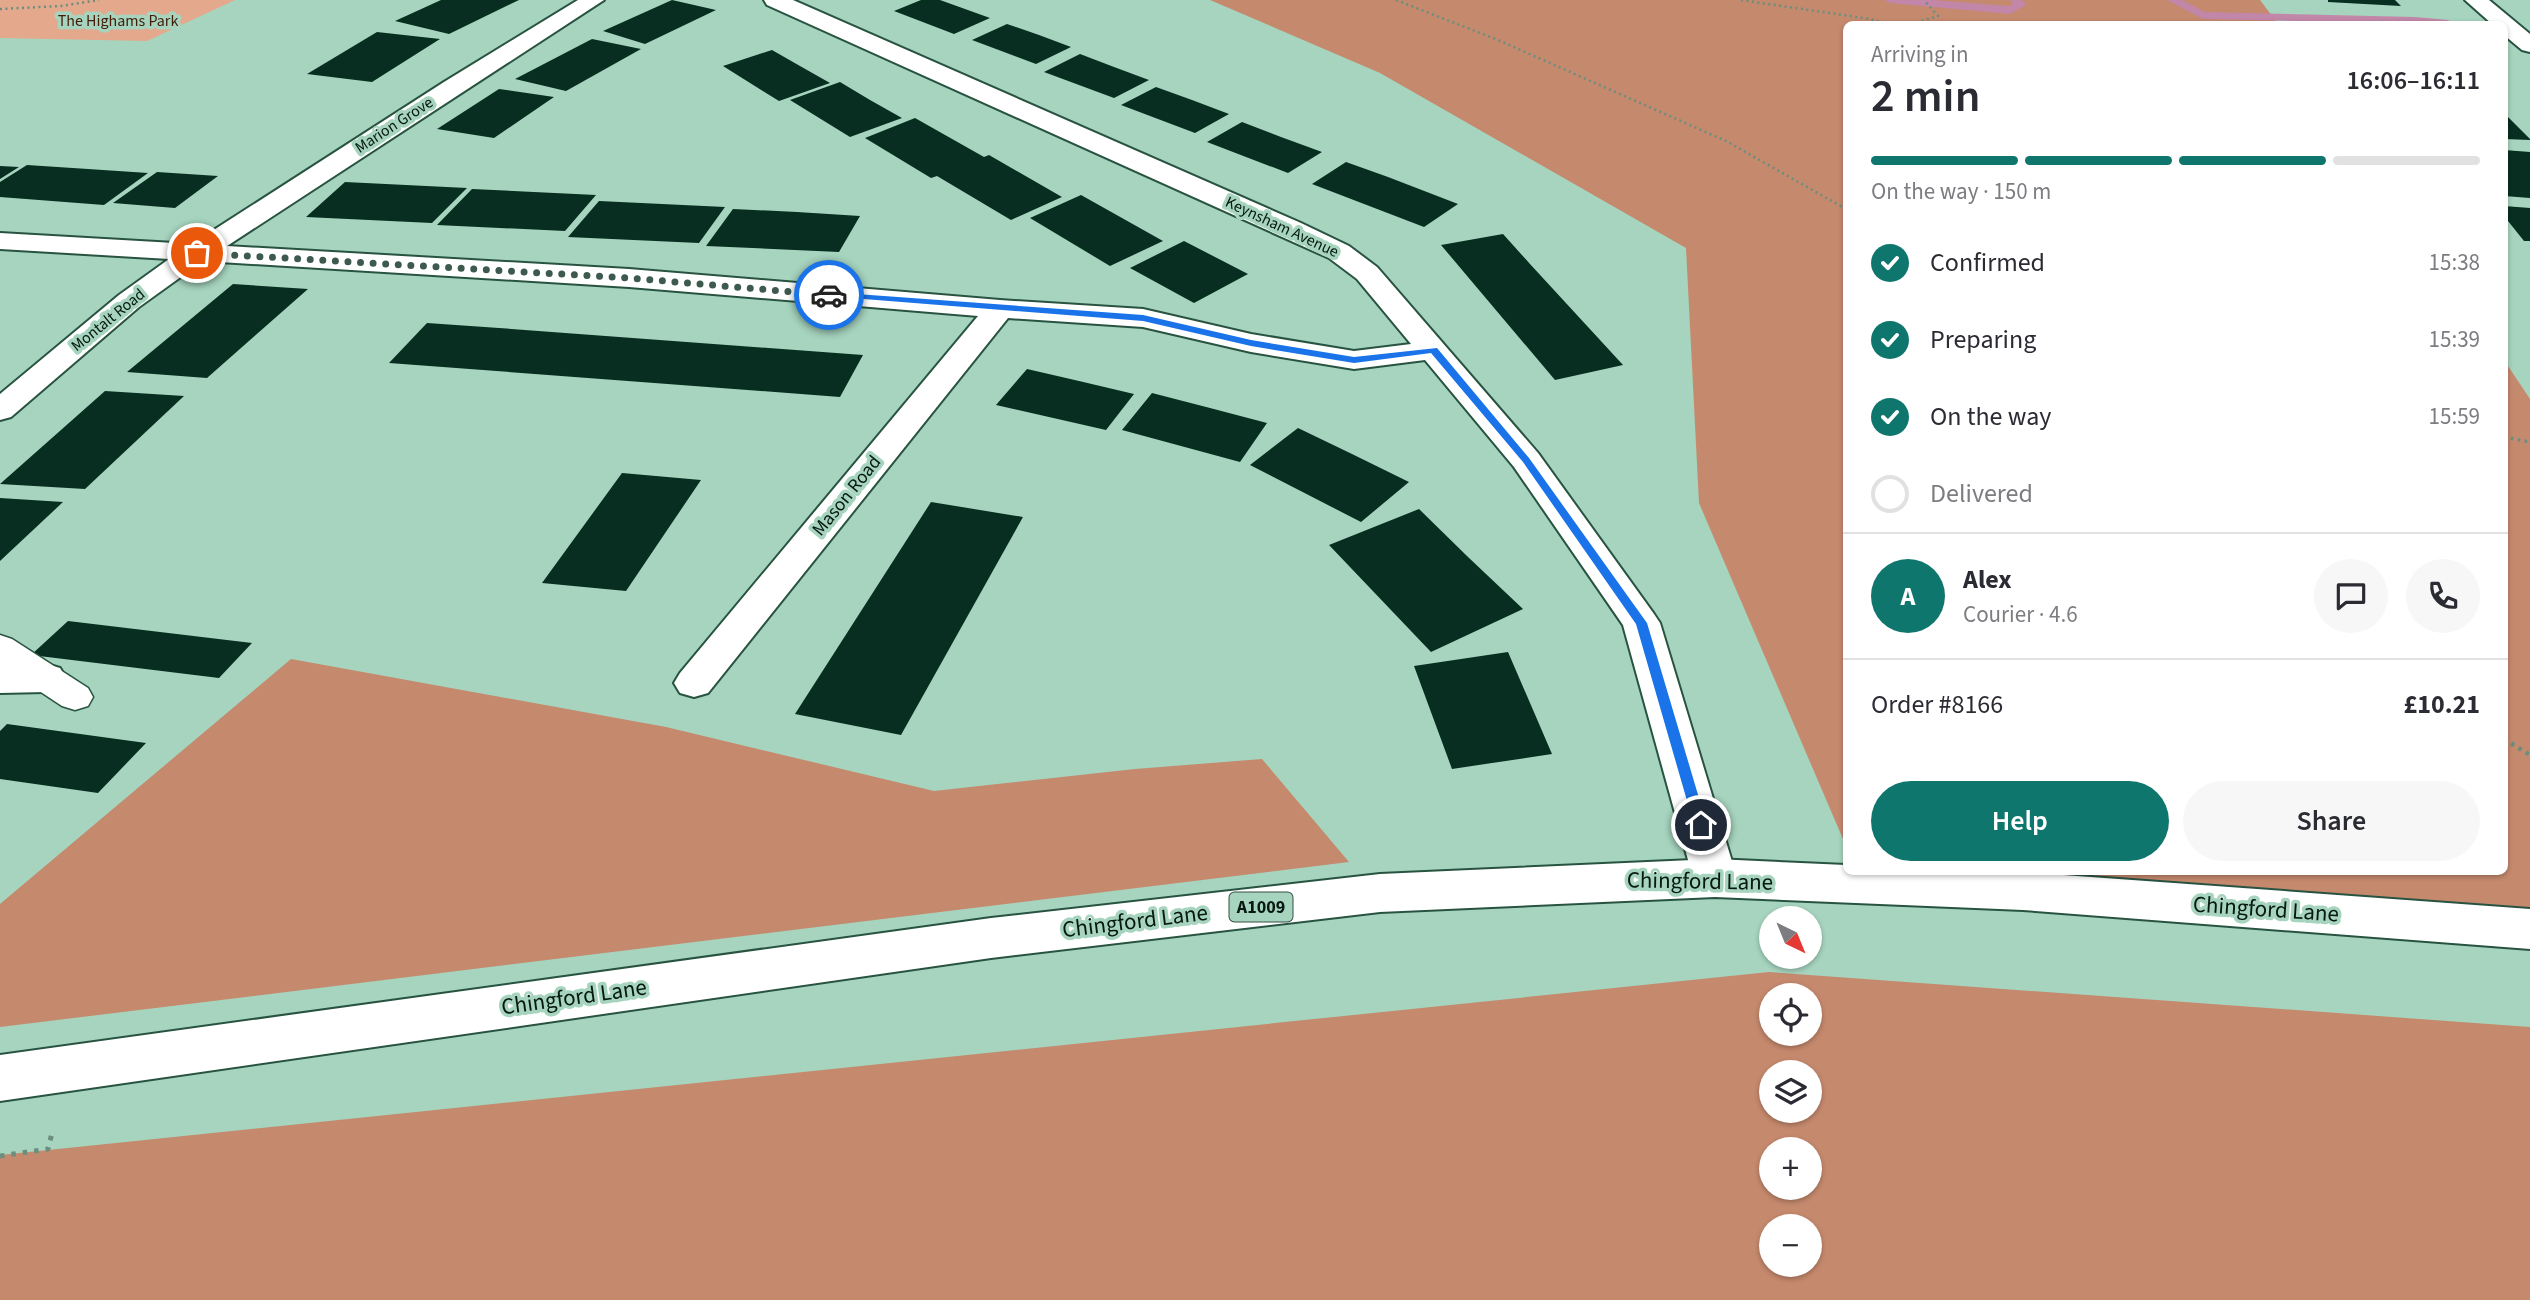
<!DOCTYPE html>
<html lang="en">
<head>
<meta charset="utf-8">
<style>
  body { margin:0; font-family:"Source Sans 3",sans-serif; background:#f7f7f7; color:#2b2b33; height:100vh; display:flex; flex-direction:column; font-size:26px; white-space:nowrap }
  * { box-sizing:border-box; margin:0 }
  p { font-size:23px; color:#7c7c81 }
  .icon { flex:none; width:38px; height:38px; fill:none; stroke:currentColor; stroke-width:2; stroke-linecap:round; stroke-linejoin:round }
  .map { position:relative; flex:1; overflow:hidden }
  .panel { position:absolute; left:1843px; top:21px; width:665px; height:854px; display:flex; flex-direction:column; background:#fff; border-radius:10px; box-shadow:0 2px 5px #0004 }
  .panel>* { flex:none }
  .needle { width:46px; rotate:137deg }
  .controls { position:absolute; left:1759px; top:906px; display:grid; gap:14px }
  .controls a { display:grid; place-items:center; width:63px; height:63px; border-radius:50%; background:#fff; box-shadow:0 2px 5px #0004; font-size:35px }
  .pin { position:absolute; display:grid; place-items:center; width:60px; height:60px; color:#fff; margin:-30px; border:4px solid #fff; border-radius:50%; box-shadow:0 2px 7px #0007 }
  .courier { position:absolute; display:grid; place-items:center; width:70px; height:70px; margin:-35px; border:5px solid #1a73e8; border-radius:50%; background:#fff; color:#222; box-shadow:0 2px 9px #0007 }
  .headline em { font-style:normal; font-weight:600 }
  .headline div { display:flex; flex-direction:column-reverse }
  .headline { display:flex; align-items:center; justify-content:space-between; height:119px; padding:0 28px }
  h1 { font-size:46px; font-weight:600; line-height:52px }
  .bar { display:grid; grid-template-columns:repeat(4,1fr); gap:10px 7px; align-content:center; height:84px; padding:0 28px }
  .bar i { height:9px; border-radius:5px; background:#e1e1e2 }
  .bar .active { background:#0f766e }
  .bar p { grid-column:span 4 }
  .line { display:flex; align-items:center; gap:18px; padding:0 28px; border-top:2px solid #e1e1e2 }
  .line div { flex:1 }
  .round { display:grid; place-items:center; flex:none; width:74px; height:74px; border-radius:37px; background:#f7f7f7 }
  ol { padding:0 28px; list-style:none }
  li { display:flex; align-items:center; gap:21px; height:77px }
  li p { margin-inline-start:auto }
  li .icon { padding:7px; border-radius:50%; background:#0f766e; color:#fff; stroke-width:4 }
  li:last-child { color:#7c7c81 }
  li i { width:38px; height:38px; border:4px solid #e1e1e2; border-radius:50% }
  .button { display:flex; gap:14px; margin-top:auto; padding:14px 28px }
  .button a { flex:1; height:80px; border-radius:42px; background:#0f766e; color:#fff; font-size:28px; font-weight:600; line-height:80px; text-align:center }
  .button a+a { background:#f7f7f7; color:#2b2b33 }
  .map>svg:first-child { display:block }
  .green { fill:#e4a88d }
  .forest { fill:#c5896d; fill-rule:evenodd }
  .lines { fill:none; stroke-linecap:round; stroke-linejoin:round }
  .stream { fill:#c287a8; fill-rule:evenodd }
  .building { fill:#072e20 }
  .lane-casing { stroke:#285341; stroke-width:3 }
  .street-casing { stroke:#285341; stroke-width:4 }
  .secondary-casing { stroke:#285341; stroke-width:4 }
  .primary-casing { stroke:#285341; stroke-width:4 }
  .path-far3 { stroke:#6b8e7e; stroke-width:2.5; stroke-dasharray:2 3.5; stroke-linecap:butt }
  .path-far2 { stroke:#6b8e7e; stroke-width:3.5; stroke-dasharray:2.5 4.5; stroke-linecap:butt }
  .path-far1 { stroke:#6b8e7e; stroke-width:4.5; stroke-dasharray:3.5 5; stroke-linecap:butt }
  .path { stroke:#6b8e7e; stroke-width:5; stroke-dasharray:4.5 7; stroke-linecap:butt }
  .lane { fill:#fff; fill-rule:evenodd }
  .street { fill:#fff; fill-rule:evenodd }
  .secondary { fill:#fff; fill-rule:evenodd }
  .primary { fill:#fff; fill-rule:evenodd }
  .route { fill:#1a73e8 }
  .done { stroke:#3e5a4e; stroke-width:7; stroke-dasharray:0 12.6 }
  .labels { text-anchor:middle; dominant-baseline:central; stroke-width:7; stroke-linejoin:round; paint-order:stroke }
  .far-park-label { font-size:16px; fill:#441c08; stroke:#a6d4be }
  .far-street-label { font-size:16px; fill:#061811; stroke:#a6d4be }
  .shield { fill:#a6d4be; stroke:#365045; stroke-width:2 }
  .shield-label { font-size:18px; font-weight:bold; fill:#061811 }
  .street-label { font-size:19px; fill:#061811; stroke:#a6d4be }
  .near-street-label { font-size:23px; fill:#061811; stroke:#a6d4be }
</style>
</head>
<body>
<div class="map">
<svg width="2530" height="1300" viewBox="0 0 2530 1300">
  <rect width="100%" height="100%" fill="#a6d4be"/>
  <!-- green -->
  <path class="green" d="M0 0H235L147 41 0 38Z"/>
  <!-- forest -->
  <path class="forest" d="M1210 0H2260L2278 24H1846V846L1699 503 1686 248 1380 73Z
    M2504 360 2530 399V910L1900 872H2504Z
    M291 659 666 727 934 791 1135 769 1262 759 1349 862 0 1027V904Z
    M1769 972 2530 1027V1300H0V1155ZM1771 996H1810V1034H1771ZM1771 1073H1810V1111H1771ZM1771 1150H1810V1188H1771ZM1771 1227H1810V1265H1771Z"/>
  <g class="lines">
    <!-- stream -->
    <path class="stream" d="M1884 0H1932L2008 6 2013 4 2010 0H2022L2026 5 2010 14 1890 3Z
      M2167 0H2182L2205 12 2415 17 2448 20 2454 24 2203 19Z"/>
  </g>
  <!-- building -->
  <path class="building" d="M441 0H519L449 34 395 21Z
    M672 0 716 10 645 44 603 31Z
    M921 0H940L990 18 954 34 894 11Z
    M2328 0H2395L2401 6 2328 2Z
    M1007 24 1039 35 1071 47 1036 64 972 40Z
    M377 32 440 39 372 82 307 74Z
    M592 39 641 49 566 91 515 79Z
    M772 50 800 66 830 83 779 101 723 66Z
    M1080 54 1114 67 1149 80 1114 98 1044 72Z
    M840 82 870 100 902 118 850 137 790 100Z
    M1156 87 1192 100 1229 114 1195 133 1121 105Z
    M499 89 554 97 494 138 437 129Z
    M2504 113 2530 139V140L2504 139Z
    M915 118 984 157 989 155 1062 197 1011 220 937 176 931 178 865 138Z
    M1242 122 1281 137 1322 152 1288 173 1207 142Z
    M2504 150 2530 152V198L2504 196Z
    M1346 162 1388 177 1458 204 1424 227 1312 184Z
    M27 165 88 169 148 173 104 205 0 197V182Z
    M0 166 19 167 0 179Z
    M157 172 218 176 175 208 113 203Z
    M345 182 467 188 432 223 306 217Z
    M472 189 596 195 565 231 437 225Z
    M1081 195 1163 241 1110 266 1030 218Z
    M599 201 725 207 699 243 568 237Z
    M2504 206 2530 208V241H2524L2504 216Z
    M733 209 797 212 860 216 839 252 706 246Z
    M1503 234 1530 264 1623 365 1555 380 1441 245Z
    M1184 241 1248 274 1194 303 1130 268Z
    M233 284 308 289 207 378 127 372Z
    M427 323 499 328 863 355 840 397 389 363Z
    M1027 369 1079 381 1134 394 1106 430 996 405Z
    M105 391 184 396 85 489 0 484Z
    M1152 393 1210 408 1267 423 1240 462 1122 430Z
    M1298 428 1352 454 1409 482 1361 522 1250 465Z
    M622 473 701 480 626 591 542 583Z
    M0 498 63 502 0 561Z
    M931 502 1023 517 901 735 795 714Z
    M1419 509 1468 557 1523 609 1431 652 1329 545Z
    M68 621 252 643 219 678 31 655Z
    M1508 652 1552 754 1452 769 1414 666Z
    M7 724 146 743 98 793 0 779V731Z"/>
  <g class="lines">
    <!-- lane casing -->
    <g class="lane-casing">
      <path id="lane" d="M0 635 12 639 88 688 93 697 88 706 75 710 62 706 0 665Z"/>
    </g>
    <!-- street casing -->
    <g class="street-casing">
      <path id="street" d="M578 0H604L227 246 629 269 1000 300 1143 309 1251 334 1354 351 1411 344 1357 279 1329 258 767 5 764 0H793L1301 223 1349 246 1377 267 1538 453 1654 614 1660 623 1737 878 1731 891 1715 897 1699 891 1693 878 1623 625 1514 467 1425 360 1354 369 1251 352 1143 327 1008 318 708 693 694 697 680 693 674 683 680 673 978 316 629 287 203 261 139 307 11 417 0 420V394L119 295 169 259 0 249V233L192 244 444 82Z
        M46 664 60 668 66 678 60 688 46 692 0 693V665Z"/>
    </g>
    <!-- secondary casing -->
    <g class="secondary-casing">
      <path id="secondary" d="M2465 0H2489L2530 34V52L2522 50 2504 35V24H2492Z"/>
    </g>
    <!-- primary casing -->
    <g class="primary-casing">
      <path id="primary" d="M1715 859 1846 865V872H2023L2530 909V949L2023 910 1715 897 1380 912 991 958 0 1101V1055L991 918 1380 874Z"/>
    </g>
    <!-- path-far3 -->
    <path class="path-far3" d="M1396 0 1498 40 1726 141 1846 209
      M1741 0 1870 19 1887 24
      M0 9 61 6 99 0
      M1911 24 1938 16 1924 0
      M1844 208 1846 194"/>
    <!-- path-far2 -->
    <path class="path-far2" d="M2504 437 2530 442"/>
    <!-- path-far1 -->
    <path class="path-far1" d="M2504 739 2530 755"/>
    <!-- path -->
    <path class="path" d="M0 1156 48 1149 52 1133"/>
    <!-- lane -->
    <use href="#lane" class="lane"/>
    <!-- street -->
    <use href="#street" class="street"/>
    <!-- secondary -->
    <use href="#secondary" class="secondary"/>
    <!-- primary -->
    <use href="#primary" class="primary"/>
  </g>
  <!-- route -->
  <path class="route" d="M829 292 1143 315 1251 340 1354 357 1437 348 1529 458 1647 623 1707 825 1705 829H1696L1694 825 1636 624 1523 462 1431 353 1354 363 1251 346 1143 321 826 296Z"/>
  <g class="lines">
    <!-- done -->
    <path class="done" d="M197 253 629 278 829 295"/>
  </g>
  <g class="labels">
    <!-- far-park labels -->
    <g class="far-park-label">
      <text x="118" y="21">The Highams Park</text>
    </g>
    <!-- far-street labels -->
    <g class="far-street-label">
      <text transform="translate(394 125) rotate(-33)">Marion Grove</text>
      <text transform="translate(1282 227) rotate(25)">Keynsham Avenue</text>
      <text transform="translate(108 320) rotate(-39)">Montalt Road</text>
    </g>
    <!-- shield labels -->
    <rect class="shield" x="1229.5" y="892.5" width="63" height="29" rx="5"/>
    <g class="shield-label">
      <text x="1261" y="907">A1009</text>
    </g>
    <!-- street labels -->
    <g class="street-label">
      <text transform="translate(847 496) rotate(-51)">Mason Road</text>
    </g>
    <!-- near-street labels -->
    <g class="near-street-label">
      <text transform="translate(1700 881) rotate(1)">Chingford Lane</text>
      <text transform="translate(2266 909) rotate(4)">Chingford Lane</text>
      <text transform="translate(1135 921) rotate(-7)">Chingford Lane</text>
      <text transform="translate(574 997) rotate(-8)">Chingford Lane</text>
    </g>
  </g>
</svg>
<div class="controls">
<a><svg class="needle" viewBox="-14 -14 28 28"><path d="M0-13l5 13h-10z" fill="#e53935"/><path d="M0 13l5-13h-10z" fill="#7c7c81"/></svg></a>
<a><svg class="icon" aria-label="locate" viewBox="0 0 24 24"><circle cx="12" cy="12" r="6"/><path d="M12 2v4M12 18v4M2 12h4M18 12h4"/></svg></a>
<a><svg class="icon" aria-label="layers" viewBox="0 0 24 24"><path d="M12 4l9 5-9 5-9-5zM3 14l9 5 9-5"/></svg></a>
<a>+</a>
<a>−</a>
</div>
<div class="pin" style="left:197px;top:253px;background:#ea580c"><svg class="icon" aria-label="bag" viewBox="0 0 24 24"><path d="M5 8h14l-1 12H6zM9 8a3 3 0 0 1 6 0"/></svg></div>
<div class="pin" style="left:1701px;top:825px;background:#1f2937"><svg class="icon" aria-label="home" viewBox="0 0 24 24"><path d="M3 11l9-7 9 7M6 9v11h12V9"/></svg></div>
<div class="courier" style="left:829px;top:295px"><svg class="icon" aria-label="car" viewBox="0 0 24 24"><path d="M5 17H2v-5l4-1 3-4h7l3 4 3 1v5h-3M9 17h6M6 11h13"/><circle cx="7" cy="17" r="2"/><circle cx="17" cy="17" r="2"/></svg></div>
<section class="panel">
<div class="headline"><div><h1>2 min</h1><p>Arriving in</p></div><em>16:06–16:11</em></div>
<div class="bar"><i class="active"></i><i class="active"></i><i class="active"></i><i></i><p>On the way · 150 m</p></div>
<ol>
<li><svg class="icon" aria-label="check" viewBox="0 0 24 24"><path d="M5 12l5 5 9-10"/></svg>Confirmed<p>15:38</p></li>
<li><svg class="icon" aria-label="check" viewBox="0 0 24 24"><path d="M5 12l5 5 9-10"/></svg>Preparing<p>15:39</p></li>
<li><svg class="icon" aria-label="check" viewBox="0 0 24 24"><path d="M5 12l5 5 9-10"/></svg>On the way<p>15:59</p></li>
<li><i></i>Delivered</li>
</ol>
<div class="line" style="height:126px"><b class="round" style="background:#0f766e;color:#fff">A</b><div><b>Alex</b><p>Courier · 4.6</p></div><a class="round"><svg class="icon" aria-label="chat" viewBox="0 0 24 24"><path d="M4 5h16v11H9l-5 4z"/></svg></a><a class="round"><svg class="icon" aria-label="phone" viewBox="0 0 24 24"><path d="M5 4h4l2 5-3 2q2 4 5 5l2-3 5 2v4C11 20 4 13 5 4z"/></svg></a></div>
<div class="line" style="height:91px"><div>Order #8166</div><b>£10.21</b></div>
<div class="button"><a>Help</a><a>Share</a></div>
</section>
</div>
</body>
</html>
